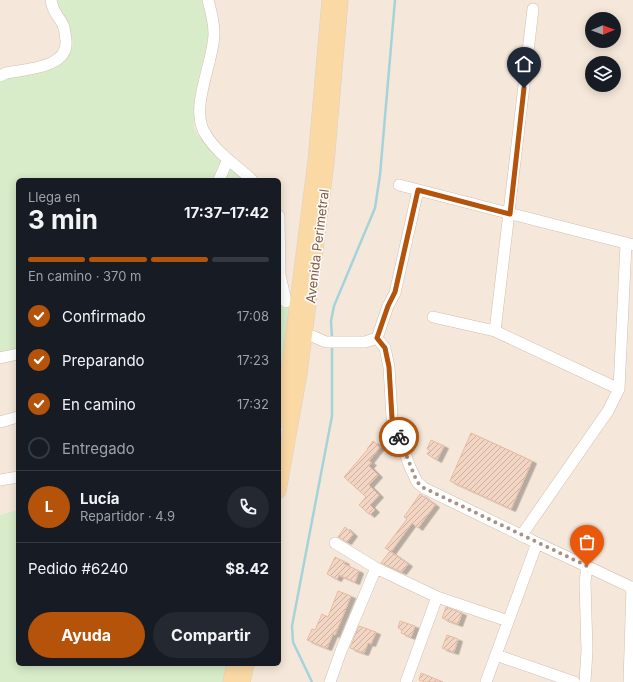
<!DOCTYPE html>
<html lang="es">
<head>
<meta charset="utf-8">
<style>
  body { margin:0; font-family:Inter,sans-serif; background:#242831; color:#f1f3f6; height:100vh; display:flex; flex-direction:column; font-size:15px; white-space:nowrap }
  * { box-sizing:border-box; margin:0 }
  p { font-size:13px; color:#9ea1a6 }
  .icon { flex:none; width:22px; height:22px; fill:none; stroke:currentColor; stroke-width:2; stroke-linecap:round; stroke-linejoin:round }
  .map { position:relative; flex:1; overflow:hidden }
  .panel { position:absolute; left:16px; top:178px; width:265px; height:488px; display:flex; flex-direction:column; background:#171b24; border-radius:6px; box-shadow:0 2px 10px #0003 }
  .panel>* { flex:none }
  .needle { width:26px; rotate:89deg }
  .fabs { position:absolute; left:585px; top:12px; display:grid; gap:8px }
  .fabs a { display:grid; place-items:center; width:36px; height:36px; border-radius:50%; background:#171b24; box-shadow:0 2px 10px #0003; font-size:20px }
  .pin { position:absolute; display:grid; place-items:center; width:34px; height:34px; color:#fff; margin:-41px -17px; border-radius:50% 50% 50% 0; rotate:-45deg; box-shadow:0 0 4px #0007 }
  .pin .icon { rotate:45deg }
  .courier { position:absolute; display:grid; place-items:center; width:40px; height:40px; margin:-20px; border:3px solid #b45309; border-radius:50%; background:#fff; color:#222; box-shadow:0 1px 5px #0007 }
  .summary em { font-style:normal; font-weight:700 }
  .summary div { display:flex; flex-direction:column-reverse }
  .summary { display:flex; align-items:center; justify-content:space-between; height:68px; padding:0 12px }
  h1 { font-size:26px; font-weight:700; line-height:30px }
  .bar { display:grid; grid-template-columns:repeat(4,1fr); gap:6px 4px; align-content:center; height:48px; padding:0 12px }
  .bar i { height:5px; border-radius:3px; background:#363941 }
  .bar .selected { background:#b45309 }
  .bar p { grid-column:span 4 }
  .line { display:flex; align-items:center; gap:10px; padding:0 12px; border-top:1px solid #363941 }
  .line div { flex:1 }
  .round { display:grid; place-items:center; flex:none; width:42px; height:42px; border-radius:21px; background:#242831 }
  ol { padding:0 12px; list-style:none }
  li { display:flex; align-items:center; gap:12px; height:44px }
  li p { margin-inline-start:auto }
  li .icon { padding:4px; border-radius:50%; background:#b45309; color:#fff; stroke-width:4 }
  li:last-child { color:#9ea1a6 }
  li i { width:22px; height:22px; border:2px solid #363941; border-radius:50% }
  .primary-button { display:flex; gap:8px; margin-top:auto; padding:8px 12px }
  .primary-button a { flex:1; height:46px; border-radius:24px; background:#b45309; color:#fff; font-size:16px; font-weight:700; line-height:46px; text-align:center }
  .primary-button a+a { background:#242831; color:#f1f3f6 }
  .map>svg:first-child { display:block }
  .residential { fill:#f5e8da; fill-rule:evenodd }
  .green { fill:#d8ecc9 }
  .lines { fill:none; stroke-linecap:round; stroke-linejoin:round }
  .stream { stroke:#a5d3da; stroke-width:2.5 }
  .building { fill:url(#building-hatch); stroke:#e6bba3; filter:url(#shadow) }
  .minor-casing { stroke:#d1beb0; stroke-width:12 }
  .major-casing { stroke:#dad1cd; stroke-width:15 }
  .minor { stroke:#fff; stroke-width:11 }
  .major { stroke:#fbd9a5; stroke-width:14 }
  .done { stroke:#a89285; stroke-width:4; stroke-dasharray:0 7.2 }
  .route { stroke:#b45309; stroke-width:5 }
  .labels { text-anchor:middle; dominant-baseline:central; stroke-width:3.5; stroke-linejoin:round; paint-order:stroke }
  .street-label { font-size:13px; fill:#7a5c4d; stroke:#fffaf3 }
</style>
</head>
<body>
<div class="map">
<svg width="633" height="682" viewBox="0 0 633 682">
  <defs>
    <pattern id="building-hatch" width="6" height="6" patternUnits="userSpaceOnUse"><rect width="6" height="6" fill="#f3d5c3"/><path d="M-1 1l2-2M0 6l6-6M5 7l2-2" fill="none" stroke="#cab0a1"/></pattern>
    <filter id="shadow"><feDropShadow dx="4.5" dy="2.5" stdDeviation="0" flood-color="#0004"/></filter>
  </defs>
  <rect width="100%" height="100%" fill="#fdf6ec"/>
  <!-- residential -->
  <path class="residential" d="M0 0H633V682H0ZM592 19H614V41H592ZM592 63H614V85H592ZM18 180H279V664H18Z"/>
  <!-- green -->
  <path class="green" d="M58 0H203L209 21 208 39 194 99V128L199 137 214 153 246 180H18V349L0 353V81L67 57C68 54 72 49 73 46 74 36 63 12 58 4Z
    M279 263 285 286 296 305 290 374 279 431Z
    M18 510V664H234L230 682H0V515Z"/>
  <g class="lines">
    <!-- stream -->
    <path class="stream" d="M332 338 331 321 334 306 375 208 380 175 395 0
      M312 682 293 642 292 626 332 416V345"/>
  </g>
  <!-- building -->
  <path class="building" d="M471 433 532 461 511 509 450 481Z
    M431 440 444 446 437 460 427 454 430 450 427 449Z
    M373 441 380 447 369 461 372 463 369 466 378 475 369 485 379 495 370 505 375 510 370 515 359 505 366 497 344 477 368 449H367Z
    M420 494 435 505 418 528 412 523 391 552 408 564 402 572 381 563 390 551 385 548 407 519 404 517Z
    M345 527 353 534 347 542 338 537Z
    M335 557 345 562 344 564 359 571 355 582 339 575 337 579 327 574Z
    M338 591 351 596 335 635 333 634 327 648 307 640 312 629 315 630 322 614 328 617Z
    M446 607 462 613 458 624 442 618Z
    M400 621 415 626 411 637 401 633 402 630 398 628Z
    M359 626 376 632 371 644 368 643 364 653 350 648Z
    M447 635 458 639 454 652 442 648Z
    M421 673 443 682H424L419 680Z"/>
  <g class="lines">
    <!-- minor casing -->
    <g class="minor-casing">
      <path id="minor" d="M208 0C211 11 214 22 214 33 214 63 188 109 206 135 217 153 237 166 252 180
        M0 76 6 73C26 69 69 68 66 40 65 35 65 29 63 25 58 14 53 14 51 0
        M219 180 228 159
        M399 185 633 245
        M279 216 280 275 286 302
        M433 317 495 331 619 389
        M495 331 533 9
        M312 336 326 342H365L377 338 385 348 389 367 392 418 410 467 417 482 424 488 537 543 633 588
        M377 338 388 306 395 293 418 190
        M0 358 18 354
        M0 422 18 417
        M0 480 18 477
        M521 536 608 411 619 389 626 244
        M335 543 376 568 437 597 508 621
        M496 655 574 682
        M330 682 341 651 376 568
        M406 682 437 597
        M486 682 537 543
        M585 682 587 651 585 582 587 566
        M629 682 632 587"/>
    </g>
    <!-- major casing -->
    <g class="major-casing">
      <path id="major" d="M279 421 288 372 315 161 329 0
        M279 491 300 374 327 163 341 0
        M230 682 234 664
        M243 682 247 664"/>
    </g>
    <!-- minor -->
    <use href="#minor" class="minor"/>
    <!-- major -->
    <use href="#major" class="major"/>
  </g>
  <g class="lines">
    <!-- done -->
    <path class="done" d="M399 437 417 482 424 488 587 566"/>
    <!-- route -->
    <path class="route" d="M399 437 392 418 389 367 385 348 377 338 388 306 395 292 418 190 510 214 524 88"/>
  </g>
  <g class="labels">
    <!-- street labels -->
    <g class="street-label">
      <text transform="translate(317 246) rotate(-83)">Avenida Perimetral</text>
    </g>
  </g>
</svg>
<div class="fabs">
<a><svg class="needle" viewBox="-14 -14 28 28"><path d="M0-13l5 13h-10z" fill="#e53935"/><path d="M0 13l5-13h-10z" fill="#9ea1a6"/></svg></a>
<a><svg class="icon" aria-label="layers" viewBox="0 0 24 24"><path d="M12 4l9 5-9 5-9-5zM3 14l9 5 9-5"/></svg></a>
</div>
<div class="pin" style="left:587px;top:566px;background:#ea580c"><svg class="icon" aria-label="bag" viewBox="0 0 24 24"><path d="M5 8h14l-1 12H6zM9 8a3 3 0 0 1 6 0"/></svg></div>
<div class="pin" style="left:524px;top:88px;background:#1f2937"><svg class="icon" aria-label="home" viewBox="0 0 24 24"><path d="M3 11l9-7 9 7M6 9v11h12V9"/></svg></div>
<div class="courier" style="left:399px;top:437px"><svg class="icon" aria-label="bike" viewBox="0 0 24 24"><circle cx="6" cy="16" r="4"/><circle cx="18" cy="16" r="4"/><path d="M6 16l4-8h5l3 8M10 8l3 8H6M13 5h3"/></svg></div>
<section class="panel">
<div class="summary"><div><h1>3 min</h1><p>Llega en</p></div><em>17:37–17:42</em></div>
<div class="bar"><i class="selected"></i><i class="selected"></i><i class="selected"></i><i></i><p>En camino · 370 m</p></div>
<ol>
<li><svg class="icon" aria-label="check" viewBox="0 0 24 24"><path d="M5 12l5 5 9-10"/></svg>Confirmado<p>17:08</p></li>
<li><svg class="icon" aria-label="check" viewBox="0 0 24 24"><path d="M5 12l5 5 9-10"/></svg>Preparando<p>17:23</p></li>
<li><svg class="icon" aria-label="check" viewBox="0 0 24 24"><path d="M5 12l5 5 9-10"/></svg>En camino<p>17:32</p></li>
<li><i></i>Entregado</li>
</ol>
<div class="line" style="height:72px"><b class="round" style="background:#b45309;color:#fff">L</b><div><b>Lucía</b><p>Repartidor · 4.9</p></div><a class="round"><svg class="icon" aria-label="phone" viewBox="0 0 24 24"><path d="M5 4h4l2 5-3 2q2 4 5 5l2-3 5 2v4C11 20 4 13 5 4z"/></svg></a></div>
<div class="line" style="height:52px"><div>Pedido #6240</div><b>$8.42</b></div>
<div class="primary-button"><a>Ayuda</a><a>Compartir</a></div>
</section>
</div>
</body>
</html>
